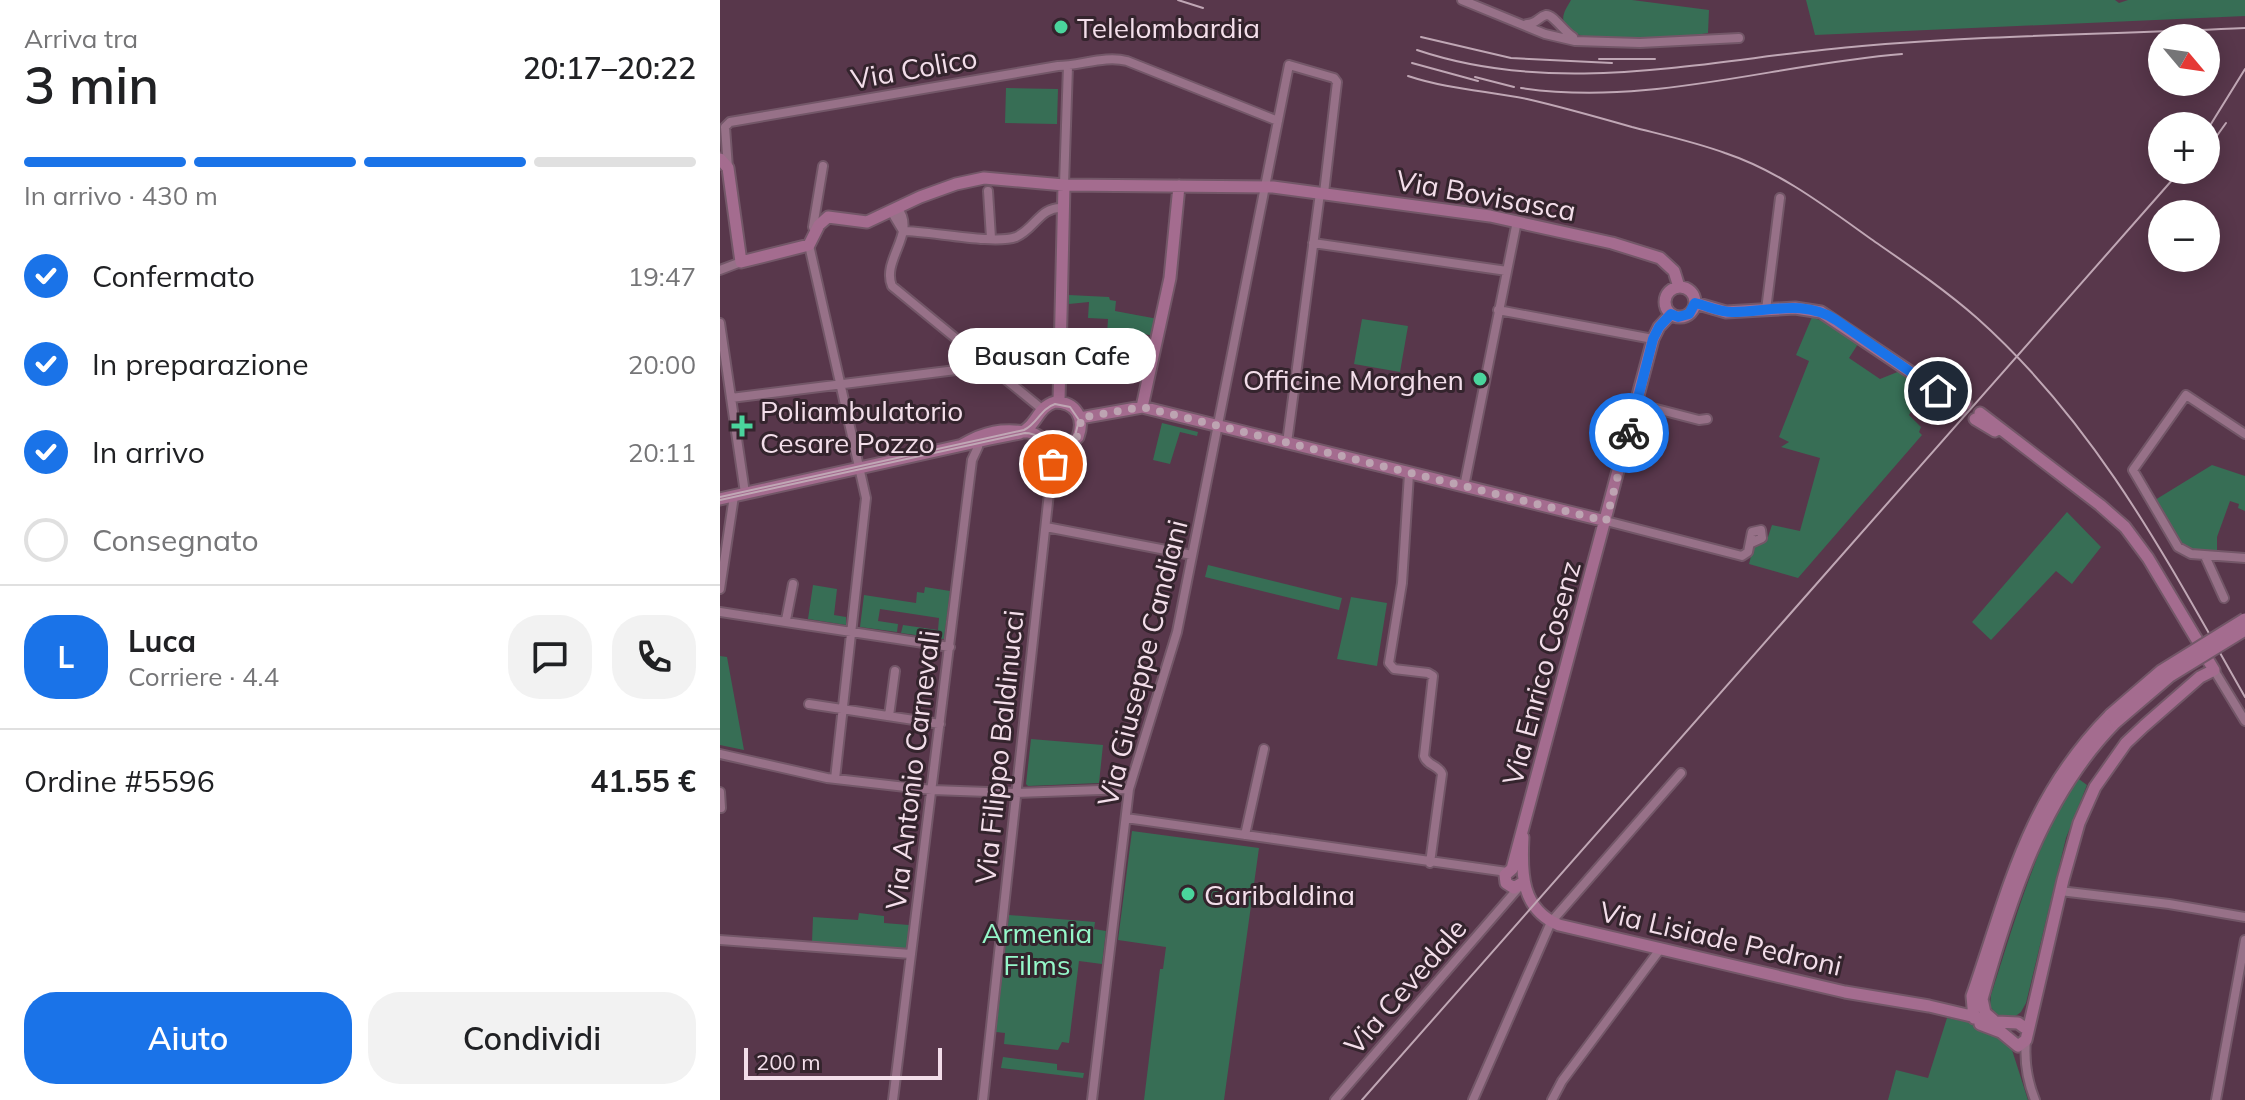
<!DOCTYPE html>
<html lang="it">
<head>
<meta charset="utf-8">
<style>
  body { margin:0; font-family:Mulish,sans-serif; background:#f2f2f2; color:#202124; height:100vh; display:flex; flex-direction:column; font-size:30px; white-space:nowrap }
  * { box-sizing:border-box; margin:0 }
  p { font-size:26px; color:#757577 }
  .icon { flex:none; width:44px; height:44px; fill:none; stroke:currentColor; stroke-width:2; stroke-linecap:round; stroke-linejoin:round }
  .map { position:relative; flex:1; overflow:hidden }
  .details { display:flex; flex-direction:column; background:#fff; width:720px }
  .details>* { flex:none }
  .needle { width:52px; rotate:119deg }
  .buttons { position:absolute; left:1428px; top:24px; display:grid; gap:16px }
  .buttons a { display:grid; place-items:center; width:72px; height:72px; border-radius:50%; background:#fff; box-shadow:0 4px 20px #0003; font-size:40px }
  .scale { position:absolute; left:24px; bottom:20px; width:198px; box-sizing:border-box; padding-left:8px; border:4px solid #f3deea; border-top:0; font-size:22px; line-height:28px; white-space:nowrap; color:#f3deea; -webkit-text-stroke:6px #34242d; paint-order:stroke }
  .pin { position:absolute; display:grid; place-items:center; width:68px; height:68px; color:#fff; margin:-34px; border:4px solid #fff; border-radius:50%; box-shadow:0 2px 8px #0007 }
  .courier { position:absolute; display:grid; place-items:center; width:80px; height:80px; margin:-40px; border:6px solid #1a73e8; border-radius:50%; background:#fff; color:#222; box-shadow:0 2px 10px #0007 }
  .bubble { position:absolute; height:56px; border-radius:28px; background:#fff; box-shadow:0 4px 20px #0003; font-size:26px; font-weight:600; line-height:56px; text-align:center }
  .summary em { font-style:normal; font-weight:600 }
  .summary div { display:flex; flex-direction:column-reverse }
  .summary { display:flex; align-items:center; justify-content:space-between; height:136px; padding:0 24px }
  h1 { font-size:52px; font-weight:600; line-height:60px }
  .bar { display:grid; grid-template-columns:repeat(4,1fr); gap:12px 8px; align-content:center; height:96px; padding:0 24px }
  .bar i { height:10px; border-radius:6px; background:#e0e0e0 }
  .bar .on { background:#1a73e8 }
  .bar p { grid-column:span 4 }
  .line { display:flex; align-items:center; gap:20px; padding:0 24px; border-top:2px solid #e0e0e0 }
  .line div { flex:1 }
  .round { display:grid; place-items:center; flex:none; width:84px; height:84px; border-radius:32px; background:#f2f2f2 }
  ol { padding:0 24px; list-style:none }
  li { display:flex; align-items:center; gap:24px; height:88px }
  li p { margin-inline-start:auto }
  li .icon { padding:8px; border-radius:50%; background:#1a73e8; color:#fff; stroke-width:4 }
  li:last-child { color:#757577 }
  li i { width:44px; height:44px; border:4px solid #e0e0e0; border-radius:50% }
  .button { display:flex; gap:16px; margin-top:auto; padding:16px 24px }
  .button a { flex:1; height:92px; border-radius:32px; background:#1a73e8; color:#fff; font-size:32px; font-weight:600; line-height:92px; text-align:center }
  .button a+a { background:#f2f2f2; color:#202124 }
  main { display:flex; flex:1; min-height:0 }
  .map>svg:first-child { display:block }
  .green { fill:#376e55 }
  .lines { fill:none; stroke-linecap:round; stroke-linejoin:round }
  .street-casing { stroke:#735768; stroke-width:12 }
  .secondary-casing { stroke:#735768; stroke-width:15 }
  .street { stroke:#977188; stroke-width:8 }
  .secondary { stroke:#a46c8f; stroke-width:11 }
  .tram { stroke:#c0a7b5; stroke-width:2 }
  .rail { stroke:#c0a7b5; stroke-width:2 }
  .secondary-bridge-casing { stroke:#735768; stroke-width:15; stroke-linecap:butt }
  .secondary-bridge { stroke:#a46c8f; stroke-width:11 }
  .done { stroke:#bda4b2; stroke-width:8; stroke-dasharray:0 14.4 }
  .route { stroke:#1a73e8; stroke-width:10 }
  .poi-dot { fill:#4ad49c; stroke:#34242d; stroke-width:3 }
  .labels { text-anchor:middle; dominant-baseline:central; stroke-width:6; stroke-linejoin:round; paint-order:stroke }
  .poi-label { font-size:28px; fill:#f3deea; stroke:#34242d; text-anchor:start }
  .street-label { font-size:28px; fill:#f3deea; stroke:#34242d }
  .park-label { font-size:28px; fill:#95f7c9; stroke:#34242d }
</style>
</head>
<body>
<main>
<section class="details">
<div class="summary"><div><h1>3 min</h1><p>Arriva tra</p></div><em>20:17–20:22</em></div>
<div class="bar"><i class="on"></i><i class="on"></i><i class="on"></i><i></i><p>In arrivo · 430 m</p></div>
<ol>
<li><svg class="icon" aria-label="check" viewBox="0 0 24 24"><path d="M5 12l5 5 9-10"/></svg>Confermato<p>19:47</p></li>
<li><svg class="icon" aria-label="check" viewBox="0 0 24 24"><path d="M5 12l5 5 9-10"/></svg>In preparazione<p>20:00</p></li>
<li><svg class="icon" aria-label="check" viewBox="0 0 24 24"><path d="M5 12l5 5 9-10"/></svg>In arrivo<p>20:11</p></li>
<li><i></i>Consegnato</li>
</ol>
<div class="line" style="height:144px"><b class="round" style="background:#1a73e8;color:#fff">L</b><div><b>Luca</b><p>Corriere · 4.4</p></div><a class="round"><svg class="icon" aria-label="chat" viewBox="0 0 24 24"><path d="M4 5h16v11H9l-5 4z"/></svg></a><a class="round"><svg class="icon" aria-label="phone" viewBox="0 0 24 24"><path d="M5 4h4l2 5-3 2q2 4 5 5l2-3 5 2v4C11 20 4 13 5 4z"/></svg></a></div>
<div class="line" style="height:104px"><div>Ordine #5596</div><b>41.55 €</b></div>
<div class="button"><a>Aiuto</a><a>Condividi</a></div>
</section>
<div class="map">
<svg width="1525" height="1100" viewBox="0 0 1525 1100">
  <rect width="100%" height="100%" fill="#58374b"/>
  <!-- green -->
  <path class="green" d="M851 0H912L989 10 988 33C963 37 854 51 844 23 841 15 847 7 851 0Z
    M1086 0H1395L1399 3 1408 0H1525V16L1095 35Z
    M286 88 338 89 337 124 285 123Z
    M349 295 389 297 390 300 396 301 395 311 438 319 434 336 400 329 398 334H387L388 319 368 318 369 302 349 304Z
    M1092 317 1109 324 1138 344 1129 358 1160 379 1180 371 1204 391 1189 415 1201 427 1199 432 1202 435 1078 578 1029 564 1034 545 1047 540 1052 525 1080 531 1100 458 1061 447 1069 442 1059 437 1089 361 1076 355Z
    M642 319 688 326 680 372 634 364Z
    M442 423 478 432 477 436 460 432 450 464 433 460Z
    M1492 465 1525 476V511L1518 508 1519 504 1510 501 1497 537V552L1469 551 1459 545 1435 500Z
    M1347 512 1381 547 1352 584 1336 571 1271 640 1252 622Z
    M488 565 622 598 619 610 485 577Z
    M93 585 117 589 114 615 126 617V625L88 619Z
    M205 587 230 591 224 639 181 633 183 625 218 630 219 618 160 609 158 621 178 624 177 632 140 627 144 595 196 603 197 592 204 593Z
    M631 597 667 603 657 666 617 659Z
    M0 656 7 657 24 750 0 745Z
    M311 739 383 745 379 783 308 786 306 784Z
    M1356 777 1367 785 1346 838 1306 1003 1301 1012 1293 1018 1277 1016 1270 1006 1271 995C1295 920 1316 845 1356 777Z
    M412 831 539 848 504 1100H424L440 969H443L446 947 398 940Z
    M139 913 164 916V923L189 925 186 950 92 942 93 917 138 920Z
    M289 915 375 922 374 929 386 931 382 964 359 961 349 1043 342 1042 338 1050 284 1044 285 1033 276 1032Z
    M1227 1018 1253 1023 1261 1029 1283 1039 1292 1050 1308 1100H1168L1176 1070 1208 1078Z
    M283 1057 337 1064V1070L364 1073 363 1078 281 1068Z"/>
  <g class="lines">
    <!-- street casing -->
    <g class="street-casing">
      <path id="street" d="M742 0 825 34 855 41 920 43 1019 38
        M807 24C817 24 818 17 826 15 833 14 844 32 853 37
        M8 168 5 127 10 122 338 66C360 66 385 55 407 61L558 121
        M344 185 348 66
        M268 191 271 238
        M177 208C198 232 161 260 172 286L322 409
        M177 208 174 216 183 231
        M183 231C210 231 274 245 296 237 315 229 320 206 343 208
        M95 232 93 227 103 166
        M593 243 787 271
        M89 245 146 498 115 779
        M0 270 21 262
        M778 310 933 339
        M1046 310 1060 198
        M0 323 25 493
        M11 398 252 368 263 361
        M917 404 979 420 987 419
        M1525 434 1466 395 1413 470 1458 547 1471 554 1525 558
        M567 443 600 193
        M689 474 682 583 669 663 674 669 708 673 713 676 704 756C707 766 719 765 722 774L710 863
        M744 487 797 221
        M886 521 1022 556 1028 552 1032 532 1041 530 1042 538 1031 543
        M326 527 472 555
        M1485 556 1504 598
        M0 589 14 496
        M0 612 230 647
        M66 620 73 584
        M1494 670 1525 721
        M89 704 220 724
        M169 716 175 671
        M0 754 107 778 212 790 296 793 409 789
        M0 792 1 808
        M406 818 787 872
        M525 835 544 749
        M1340 891 1449 904 1525 917
        M0 940 191 954
        M1306 1040C1304 1061 1307 1080 1315 1100
        M173 1100 252 460 258 447
        M263 1100 334 447
        M372 1100 409 789 457 632 569 65 614 78 617 82 604 193
        M615 1100 800 886
        M753 1100 831 922 961 773
        M832 1100 842 1081 941 948
        M1496 1100 1525 940"/>
    </g>
    <!-- secondary casing -->
    <g class="secondary-casing">
      <path id="secondary" d="M0 159 8 168 21 262 89 245 99 225 108 217 147 222 200 197 236 184 264 178 344 185 553 187 770 216 892 243 940 258 954 271 959 287
        M945 302a15 15 0 1 1 30 0a15 15 0 1 1-30 0Z
        M975 303 1006 312 1075 308 1101 312 1210 385 1241 410
        M1221 390 1246 404
        M339 401 344 185
        M422 407 450 278 459 186
        M1260 413 1380 505 1405 527 1428 558 1477 640
        M360 418 422 407 886 521
        M1255 419 1275 431
        M0 499 270 439 300 433C317 426 317 407 335 402 356 402 365 418 358 437 335 462 328 435 308 432 281 429 266 431 242 445
        M803 837C801 873 801 909 839 925L1125 992 1209 1006 1277 1022 1298 1023 1308 1030
        M792 869 933 339 939 327 951 314
        M792 869 785 875 786 883 794 888 802 883
        M1254 1018 1252 996C1289 889 1307 799 1390 715
        M1273 1020 1265 1013 1262 999C1290 899 1322 797 1396 722
        M1260 1024 1281 1032 1298 1046 1306 1040 1343 880 1359 823 1375 787 1406 743 1424 726 1480 677 1494 670 1488 660"/>
    </g>
    <!-- street -->
    <use href="#street" class="street"/>
    <!-- secondary -->
    <use href="#secondary" class="secondary"/>
    <!-- tram -->
    <path class="tram" d="M0 497 304 430C318 423 320 409 335 404L350 407 359 420 355 436C335 454 325 433 305 433L0 500"/>
    <!-- rail -->
    <path class="rail" d="M458 0 483 8
      M701 37 791 58 892 63
      M697 50C842 99 994 58 1142 46 1269 35 1398 34 1525 28
      M879 59H935
      M692 63 758 81
      M688 76C727 89 767 91 807 99 842 107 877 117 912 127 943 135 975 142 1005 153 1059 171 1105 206 1151 239 1187 264 1224 289 1257 318 1377 425 1447 560 1525 697
      M755 77 794 87
      M801 88C929 107 1055 64 1182 54
      M1486 132 1525 69
      M1486 151 1506 123
      M642 1100 1461 170"/>
    <!-- secondary-bridge casing -->
    <g class="secondary-bridge-casing">
      <path id="secondary-bridge" d="M1390 715 1441 671 1525 619
        M1396 722 1450 676 1525 630"/>
    </g>
    <!-- secondary-bridge -->
    <use href="#secondary-bridge" class="secondary-bridge"/>
  </g>
  <g class="lines">
    <!-- done -->
    <path class="done" d="M333 464 334 447C352 447 363 436 360 418L422 407 886 521 909 433"/>
    <!-- route -->
    <path class="route" d="M909 433 933 339 939 327 951 314 958 317 969 314 975 303C988 306 999 312 1012 312 1048 312 1084 299 1116 320L1218 391"/>
  </g>
  <!-- markers -->
  <g class="poi-dot">
    <circle cx="341" cy="27" r="8"/>
    <circle cx="760" cy="379" r="8"/>
    <path d="M18 414h8v8h8v8h-8v8h-8v-8h-8v-8h8z"/>
    <circle cx="468" cy="894" r="8"/>
  </g>
  <g class="labels">
    <!-- poi labels -->
    <g class="poi-label">
      <text x="357" y="27">Telelombardia</text>
      <text x="744" y="379" text-anchor="end">Officine Morghen</text>
      <text x="40" y="410">Poliambulatorio<tspan x="40" dy="32">Cesare Pozzo</tspan></text>
      <text x="484" y="894">Garibaldina</text>
    </g>
    <!-- street labels -->
    <g class="street-label">
      <text transform="translate(194 68) rotate(-10)">Via Colico</text>
      <text transform="translate(766 195) rotate(10)">Via Bovisasca</text>
      <text transform="translate(422 663) rotate(-76)">Via Giuseppe Candiani</text>
      <text transform="translate(821 673) rotate(-75)">Via Enrico Cosenz</text>
      <text transform="translate(279 747) rotate(-84)">Via Filippo Baldinucci</text>
      <text transform="translate(192 770) rotate(-83)">Via Antonio Carnevali</text>
      <text transform="translate(1001 938) rotate(13)">Via Lisiade Pedroni</text>
      <text transform="translate(685 986) rotate(-49)">Via Cevedale</text>
    </g>
    <!-- park labels -->
    <g class="park-label">
      <text x="317" y="932">Armenia<tspan x="317" dy="32">Films</tspan></text>
    </g>
  </g>
</svg>
<div class="buttons">
<a><svg class="needle" viewBox="-14 -14 28 28"><path d="M0-13l5 13h-10z" fill="#e53935"/><path d="M0 13l5-13h-10z" fill="#757577"/></svg></a>
<a>+</a>
<a>−</a>
</div>
<div class="scale">200 m</div>
<div class="pin" style="left:333px;top:464px;background:#ea580c"><svg class="icon" aria-label="bag" viewBox="0 0 24 24"><path d="M5 8h14l-1 12H6zM9 8a3 3 0 0 1 6 0"/></svg></div>
<div class="pin" style="left:1218px;top:391px;background:#1f2937"><svg class="icon" aria-label="home" viewBox="0 0 24 24"><path d="M3 11l9-7 9 7M6 9v11h12V9"/></svg></div>
<div class="courier" style="left:909px;top:433px"><svg class="icon" aria-label="bike" viewBox="0 0 24 24"><circle cx="6" cy="16" r="4"/><circle cx="18" cy="16" r="4"/><path d="M6 16l4-8h5l3 8M10 8l3 8H6M13 5h3"/></svg></div>
<div class="bubble" style="left:228px;top:328px;width:208px">Bausan Cafe</div>
</div>
</main>
</body>
</html>
